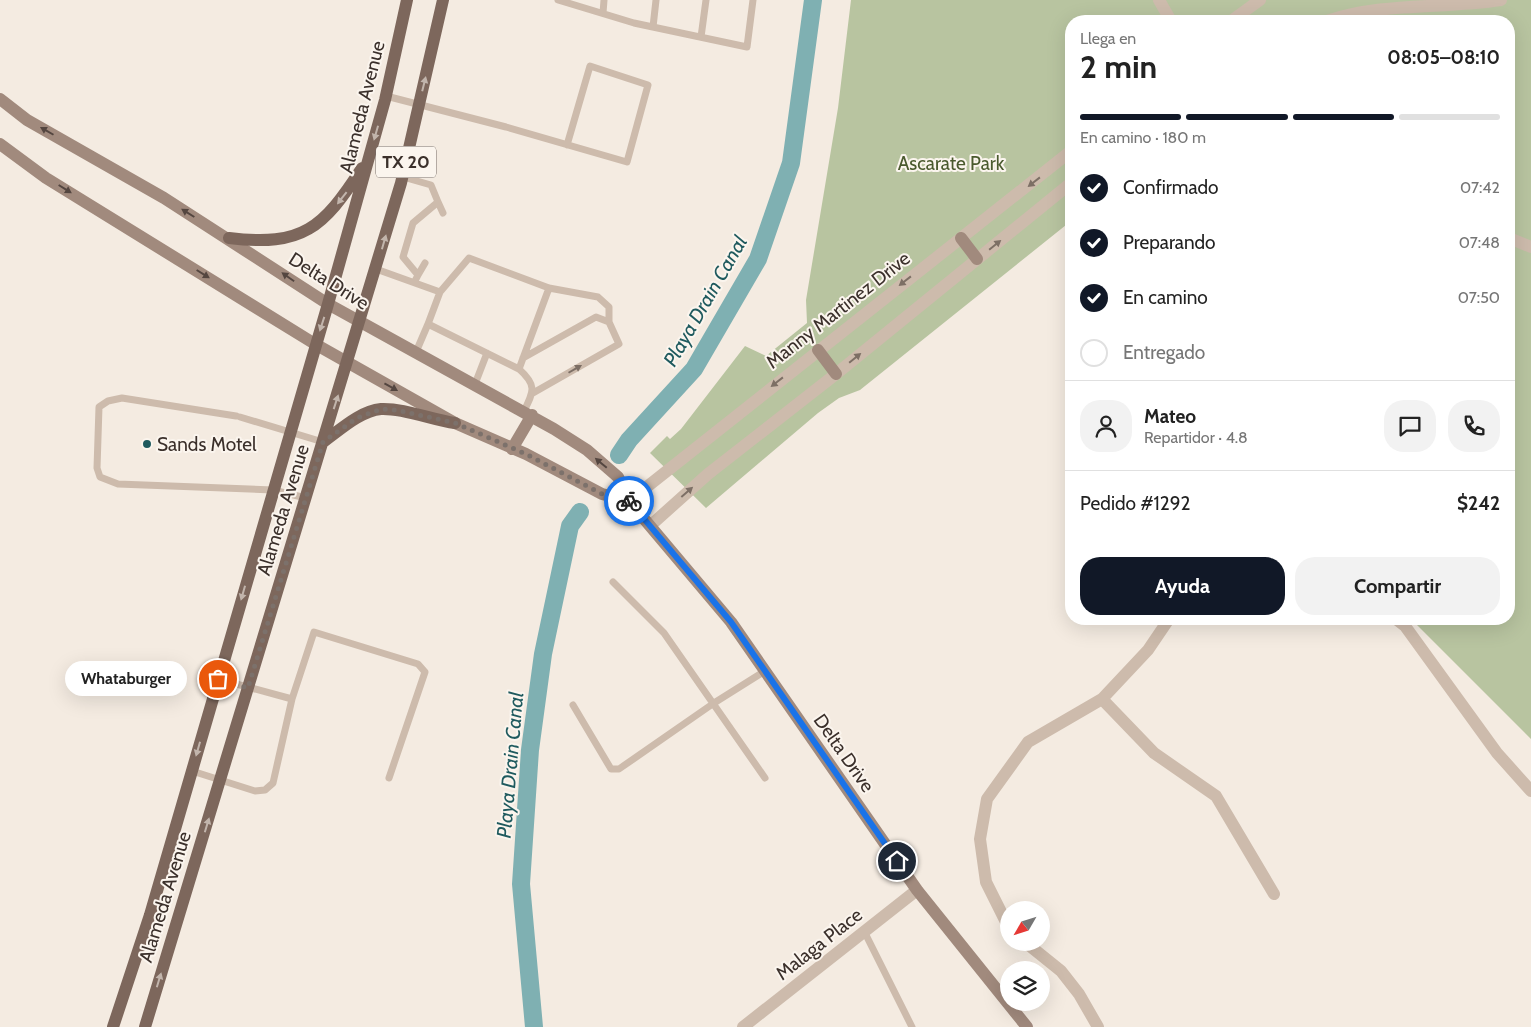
<!DOCTYPE html>
<html lang="es">
<head>
<meta charset="utf-8">
<style>
  body { margin:0; font-family:Cabin,sans-serif; background:#f2f2f2; color:#222; height:100vh; display:flex; flex-direction:column; font-size:19px; white-space:nowrap }
  * { box-sizing:border-box; margin:0 }
  p { font-size:16px; color:#767676 }
  .icon { flex:none; width:28px; height:28px; fill:none; stroke:currentColor; stroke-width:2; stroke-linecap:round; stroke-linejoin:round }
  .map { position:relative; flex:1; overflow:hidden }
  .drawer { position:absolute; left:1065px; top:15px; width:450px; height:610px; display:flex; flex-direction:column; background:#fff; border-radius:20px; box-shadow:0 5px 20px #0002 }
  .drawer>* { flex:none }
  .needle { width:32px; rotate:231deg }
  .controls { position:absolute; left:1000px; top:901px; display:grid; gap:10px }
  .controls a { display:grid; place-items:center; width:50px; height:50px; border-radius:50%; background:#fff; box-shadow:0 5px 20px #0002; font-size:25px }
  .pin { position:absolute; display:grid; place-items:center; width:42px; height:42px; color:#fff; margin:-21px; border:2px solid #fff; border-radius:50%; box-shadow:0 1px 5px #0007 }
  .courier { position:absolute; display:grid; place-items:center; width:50px; height:50px; margin:-25px; border:4px solid #1a73e8; border-radius:50%; background:#fff; color:#222; box-shadow:0 1px 6px #0007 }
  .bubble { position:absolute; height:35px; border-radius:18px; background:#fff; box-shadow:0 5px 20px #0002; font-size:16px; font-weight:700; line-height:35px; text-align:center }
  .overview em { font-style:normal; font-weight:700 }
  .overview div { display:flex; flex-direction:column-reverse }
  .overview { display:flex; align-items:center; justify-content:space-between; height:85px; padding:0 15px }
  h1 { font-size:32px; font-weight:700; line-height:38px }
  .bar { display:grid; grid-template-columns:repeat(4,1fr); gap:8px 5px; align-content:center; height:60px; padding:0 15px }
  .bar i { height:6px; border-radius:4px; background:#e0e0e0 }
  .bar .current { background:#111827 }
  .bar p { grid-column:span 4 }
  .line { display:flex; align-items:center; gap:12px; padding:0 15px; border-top:1px solid #e0e0e0 }
  .line div { flex:1 }
  .round { display:grid; place-items:center; flex:none; width:52px; height:52px; border-radius:20px; background:#f2f2f2 }
  ol { padding:0 15px; list-style:none }
  li { display:flex; align-items:center; gap:15px; height:55px }
  li p { margin-inline-start:auto }
  li .icon { padding:5px; border-radius:50%; background:#111827; color:#fff; stroke-width:4 }
  li:last-child { color:#767676 }
  li i { width:28px; height:28px; border:2px solid #e0e0e0; border-radius:50% }
  .button { display:flex; gap:10px; margin-top:auto; padding:10px 15px }
  .button a { flex:1; height:58px; border-radius:20px; background:#111827; color:#fff; font-size:20px; font-weight:700; line-height:58px; text-align:center }
  .button a+a { background:#f2f2f2; color:#222 }
  .map>svg:first-child { display:block }
  .green { fill:#b8c4a0 }
  .lines { fill:none; stroke-linecap:round; stroke-linejoin:round }
  .canal { stroke:#7fb0b2; stroke-width:18 }
  .lane { stroke:#cdbbac; stroke-width:7 }
  .street { stroke:#cdbbac; stroke-width:12 }
  .secondary { stroke:#a18a7d; stroke-width:12 }
  .primary { stroke:#7d675c; stroke-width:12 }
  .oneway { fill:#c2b5ac }
  .oneway2 { fill:#544640 }
  .oneway3 { fill:#7d6f65 }
  .done { stroke:#7c716b; stroke-width:5; stroke-dasharray:0 9 }
  .route { stroke:#1a73e8; stroke-width:6 }
  .poi-dot { fill:#1f5a5e; stroke:#fbf5ee; stroke-width:2 }
  .labels { text-anchor:middle; dominant-baseline:central; stroke-width:4; stroke-linejoin:round; paint-order:stroke }
  .shield { fill:#fbf5ee; stroke:#756b66; stroke-width:1 }
  .shield-label { font-size:18px; font-weight:bold; fill:#3b302b }
  .street-label { font-size:19px; fill:#3b302b; stroke:#fbf5ee }
  .park-label { font-size:19px; fill:#4a5a2e; stroke:#fbf5ee }
  .poi-label { font-size:19px; fill:#3b302b; stroke:#fbf5ee; text-anchor:start }
  .water-label { font-size:20px; font-style:italic; fill:#1f5a5e; stroke:#fbf5ee }
</style>
</head>
<body>
<div class="map">
<svg width="1531" height="1027" viewBox="0 0 1531 1027">
  <rect width="100%" height="100%" fill="#f4ebe1"/>
  <!-- green -->
  <path class="green" d="M851 0H1531V739L1411 619H1509V21H1071V221L860 390 839 398 818 413 706 508 650 453 667 436 670 439 681 429 745 346 766 356 807 323 806 300 838 108Z"/>
  <g class="lines">
    <!-- canal -->
    <path class="canal" d="M619 455 629 440 694 369 758 259 791 163 813 0
      M534 1027 521 884 530 750 543 654 570 526 580 512"/>
    <!-- lane -->
    <path class="lane" d="M558 0 634 23 747 47 753 0
      M603 13 604 0
      M653 27 656 0
      M701 37 706 0
      M386 96 506 127 627 162 648 85 590 66 567 145
      M403 177 431 185 438 202 413 223 403 257 418 275 415 281
      M438 202 443 213
      M376 269 440 292 469 258 549 288 598 297 609 307V322L619 344 533 393
      M418 275 425 263
      M428 324 440 292
      M416 352 428 324 519 369C537 385 534 391 524 411
      M523 358 596 317 609 322
      M519 369 549 288
      M475 384 487 353
      M236 416 122 398 108 401 99 407 97 468 100 477 118 484 273 490 306 498
      M240 417 323 442
      M613 582 664 633 765 778
      M292 699 314 632 418 664 425 672 389 778
      M573 705 611 769H619L714 703 765 671
      M192 771 255 791 265 790 273 783 292 699 218 679
      M865 933 912 1027"/>
    <!-- street -->
    <path class="street" d="M1159 0 1171 21
      M1231 21 1260 0
      M1327 21C1383 2 1443 9 1501 0
      M1509 238 1531 247
      M629 501 1071 151
      M651 525 708 474 836 374 1071 183
      M1396 619 1405 626 1497 753 1531 791
      M1102 699 1154 753 1216 796 1274 894
      M1009 928 986 882 980 839 987 799 1028 742 1102 699 1148 650 1169 619
      M1025 942 1061 971 1079 994 1098 1027
      M743 1027 917 890"/>
    <!-- secondary -->
    <path class="secondary" d="M0 99 27 120 164 198 328 304 554 429 587 450 618 477 629 501 731 622 917 890 1027 1027
      M0 144 46 178 315 344 455 423 526 454 602 494 629 501
      M961 238 977 259
      M818 350 836 374
      M512 449 532 415"/>
    <!-- primary -->
    <path class="primary" d="M229 238C303 247 323 228 362 168
      M323 442C340 430 360 411 381 409 405 408 432 420 455 423
      M113 1027 150 915 328 304 385 100 407 0
      M145 1027 401 183 443 0"/>
  </g>
  <!-- one-way arrows -->
  <defs><path id="oneway-solid" d="M-6-.8H1V-3.2L6.5 0L1 3.2V.8H-6Z" transform="scale(1.25)"/></defs>
  <g class="oneway">
    <use href="#oneway-solid" transform="translate(424 84) rotate(-76)"/>
    <use href="#oneway-solid" transform="translate(376 133) rotate(106)"/>
    <use href="#oneway-solid" transform="translate(342 198) rotate(128)"/>
    <use href="#oneway-solid" transform="translate(384 242) rotate(-74)"/>
    <use href="#oneway-solid" transform="translate(322 324) rotate(108)"/>
    <use href="#oneway-solid" transform="translate(336 402) rotate(-72)"/>
    <use href="#oneway-solid" transform="translate(243 593) rotate(106)"/>
    <use href="#oneway-solid" transform="translate(198 749) rotate(106)"/>
    <use href="#oneway-solid" transform="translate(207 825) rotate(-73)"/>
    <use href="#oneway-solid" transform="translate(159 980) rotate(-73)"/>
  </g>
  <g class="oneway2">
    <use href="#oneway-solid" transform="translate(47 131) rotate(-150)"/>
    <use href="#oneway-solid" transform="translate(65 189) rotate(32)"/>
    <use href="#oneway-solid" transform="translate(188 213) rotate(-148)"/>
    <use href="#oneway-solid" transform="translate(203 274) rotate(32)"/>
    <use href="#oneway-solid" transform="translate(288 277) rotate(-145)"/>
    <use href="#oneway-solid" transform="translate(391 387) rotate(29)"/>
    <use href="#oneway-solid" transform="translate(601 463) rotate(-140)"/>
  </g>
  <g class="oneway3">
    <use href="#oneway-solid" transform="translate(1034 182) rotate(142)"/>
    <use href="#oneway-solid" transform="translate(995 245) rotate(-39)"/>
    <use href="#oneway-solid" transform="translate(905 281) rotate(142)"/>
    <use href="#oneway-solid" transform="translate(855 358) rotate(-39)"/>
    <use href="#oneway-solid" transform="translate(575 369) rotate(-30)"/>
    <use href="#oneway-solid" transform="translate(777 382) rotate(142)"/>
    <use href="#oneway-solid" transform="translate(687 492) rotate(-41)"/>
  </g>
  <g class="lines">
    <!-- done -->
    <path class="done" d="M218 679 248 688 323 442 357 418 381 409 396 410 455 423 526 454 602 494 629 501"/>
    <!-- route -->
    <path class="route" d="M629 501 731 622 897 861"/>
  </g>
  <!-- markers -->
  <circle class="poi-dot" cx="147" cy="444" r="5"/>
  <g class="labels">
    <!-- shield labels -->
    <rect class="shield" x="376" y="146.5" width="60" height="31" rx="4"/>
    <g class="shield-label">
      <text x="406" y="162">TX 20</text>
    </g>
    <!-- street labels -->
    <g class="street-label">
      <text transform="translate(362 107) rotate(-76)">Alameda Avenue</text>
      <text transform="translate(329 281) rotate(32)">Delta Drive</text>
      <text transform="translate(838 310) rotate(-38)">Manny Martinez Drive</text>
      <text transform="translate(283 510) rotate(-73)">Alameda Avenue</text>
      <text transform="translate(844 753) rotate(55)">Delta Drive</text>
      <text transform="translate(165 897) rotate(-73)">Alameda Avenue</text>
      <text transform="translate(819 944) rotate(-38)">Malaga Place</text>
    </g>
    <!-- park labels -->
    <g class="park-label">
      <text x="951" y="163">Ascarate Park</text>
    </g>
    <!-- poi labels -->
    <g class="poi-label">
      <text x="157" y="444">Sands Motel</text>
    </g>
    <!-- water labels -->
    <g class="water-label">
      <text transform="translate(705 301) rotate(-60)">Playa Drain Canal</text>
      <text transform="translate(510 765) rotate(-85)">Playa Drain Canal</text>
    </g>
  </g>
</svg>
<div class="controls">
<a><svg class="needle" viewBox="-14 -14 28 28"><path d="M0-13l5 13h-10z" fill="#e53935"/><path d="M0 13l5-13h-10z" fill="#767676"/></svg></a>
<a><svg class="icon" aria-label="layers" viewBox="0 0 24 24"><path d="M12 4l9 5-9 5-9-5zM3 14l9 5 9-5"/></svg></a>
</div>
<div class="pin" style="left:218px;top:679px;background:#ea580c"><svg class="icon" aria-label="bag" viewBox="0 0 24 24"><path d="M5 8h14l-1 12H6zM9 8a3 3 0 0 1 6 0"/></svg></div>
<div class="pin" style="left:897px;top:861px;background:#1f2937"><svg class="icon" aria-label="home" viewBox="0 0 24 24"><path d="M3 11l9-7 9 7M6 9v11h12V9"/></svg></div>
<div class="courier" style="left:629px;top:501px"><svg class="icon" aria-label="bike" viewBox="0 0 24 24"><circle cx="6" cy="16" r="4"/><circle cx="18" cy="16" r="4"/><path d="M6 16l4-8h5l3 8M10 8l3 8H6M13 5h3"/></svg></div>
<div class="bubble" style="left:65px;top:661px;width:122px">Whataburger</div>
<section class="drawer">
<div class="overview"><div><h1>2 min</h1><p>Llega en</p></div><em>08:05–08:10</em></div>
<div class="bar"><i class="current"></i><i class="current"></i><i class="current"></i><i></i><p>En camino · 180 m</p></div>
<ol>
<li><svg class="icon" aria-label="check" viewBox="0 0 24 24"><path d="M5 12l5 5 9-10"/></svg>Confirmado<p>07:42</p></li>
<li><svg class="icon" aria-label="check" viewBox="0 0 24 24"><path d="M5 12l5 5 9-10"/></svg>Preparando<p>07:48</p></li>
<li><svg class="icon" aria-label="check" viewBox="0 0 24 24"><path d="M5 12l5 5 9-10"/></svg>En camino<p>07:50</p></li>
<li><i></i>Entregado</li>
</ol>
<div class="line" style="height:90px"><a class="round"><svg class="icon" aria-label="person" viewBox="0 0 24 24"><circle cx="12" cy="8" r="4"/><path d="M4 21q1-7 8-7t8 7"/></svg></a><div><b>Mateo</b><p>Repartidor · 4.8</p></div><a class="round"><svg class="icon" aria-label="chat" viewBox="0 0 24 24"><path d="M4 5h16v11H9l-5 4z"/></svg></a><a class="round"><svg class="icon" aria-label="phone" viewBox="0 0 24 24"><path d="M5 4h4l2 5-3 2q2 4 5 5l2-3 5 2v4C11 20 4 13 5 4z"/></svg></a></div>
<div class="line" style="height:65px"><div>Pedido #1292</div><b>$242</b></div>
<div class="button"><a>Ayuda</a><a>Compartir</a></div>
</section>
</div>
</body>
</html>
